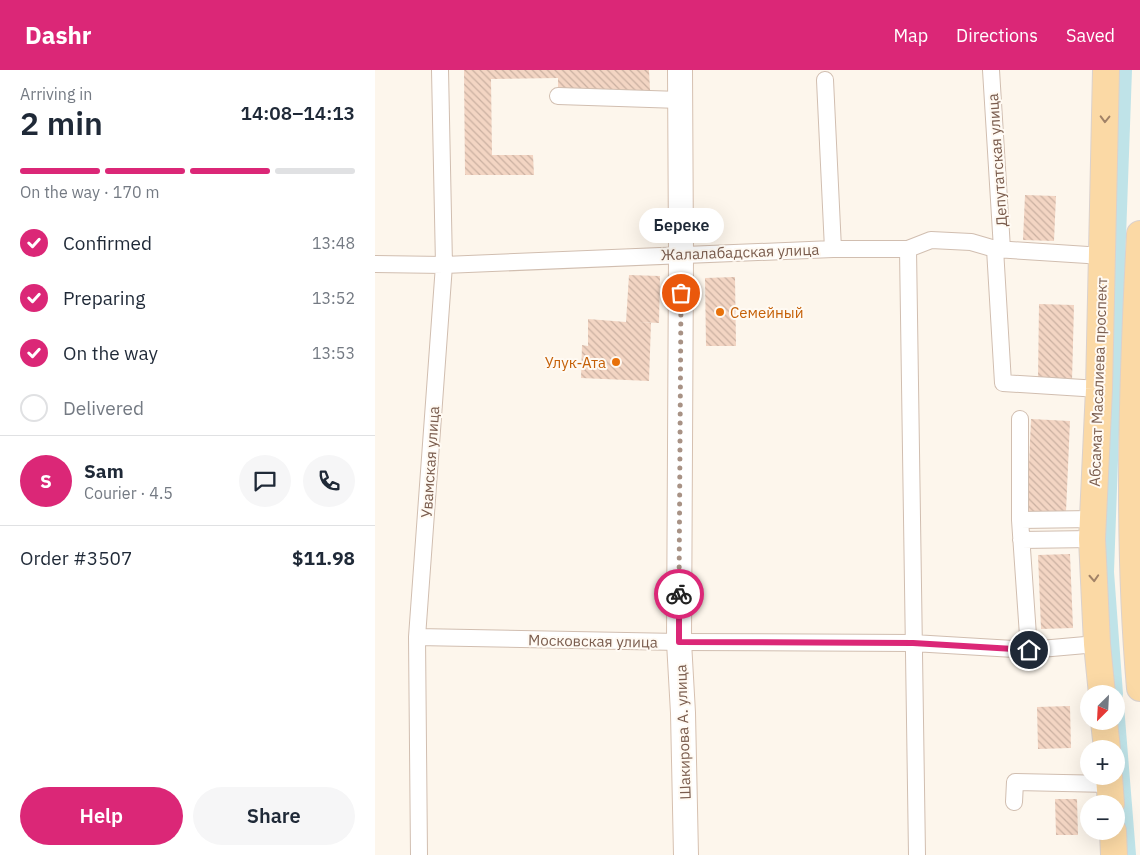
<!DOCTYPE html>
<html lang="en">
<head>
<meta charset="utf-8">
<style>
  body { margin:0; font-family:"IBM Plex Sans",sans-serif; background:#f6f6f7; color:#1f2937; height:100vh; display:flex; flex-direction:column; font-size:19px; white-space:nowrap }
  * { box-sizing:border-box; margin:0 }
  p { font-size:16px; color:#747a83 }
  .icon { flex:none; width:28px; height:28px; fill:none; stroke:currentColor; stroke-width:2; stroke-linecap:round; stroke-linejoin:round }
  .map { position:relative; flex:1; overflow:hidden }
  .panel { display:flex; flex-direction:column; background:#fff; width:375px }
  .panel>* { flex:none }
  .needle { width:32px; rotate:204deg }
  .controls { position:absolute; left:705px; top:615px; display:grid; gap:10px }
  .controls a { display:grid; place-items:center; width:45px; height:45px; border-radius:50%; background:#fff; box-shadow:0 5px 20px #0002; font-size:25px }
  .pin { position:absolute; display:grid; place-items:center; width:42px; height:42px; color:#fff; margin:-21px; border:2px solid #fff; border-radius:50%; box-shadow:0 1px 5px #0007 }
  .courier { position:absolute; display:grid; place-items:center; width:50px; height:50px; margin:-25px; border:4px solid #db2777; border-radius:50%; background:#fff; color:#222; box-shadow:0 1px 6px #0007 }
  .bubble { position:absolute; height:35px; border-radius:18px; background:#fff; box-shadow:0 5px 20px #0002; font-size:16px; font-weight:600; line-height:35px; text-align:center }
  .summary em { font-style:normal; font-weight:600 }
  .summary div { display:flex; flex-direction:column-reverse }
  .summary { display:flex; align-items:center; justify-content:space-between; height:85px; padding:0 20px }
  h1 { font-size:32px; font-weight:600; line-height:38px }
  .bar { display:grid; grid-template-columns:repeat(4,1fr); gap:8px 5px; align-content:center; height:60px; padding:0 20px }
  .bar i { height:6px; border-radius:4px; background:#e0e1e3 }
  .bar .on { background:#db2777 }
  .bar p { grid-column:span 4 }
  .line { display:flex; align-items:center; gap:12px; padding:0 20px; border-top:1px solid #e0e1e3 }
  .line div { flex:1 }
  .round { display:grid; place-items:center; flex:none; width:52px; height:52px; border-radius:26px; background:#f6f6f7 }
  ol { padding:0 20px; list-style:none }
  li { display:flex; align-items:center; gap:15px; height:55px }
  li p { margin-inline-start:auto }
  li .icon { padding:5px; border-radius:50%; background:#db2777; color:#fff; stroke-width:4 }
  li:last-child { color:#747a83 }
  li i { width:28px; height:28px; border:2px solid #e0e1e3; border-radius:50% }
  .action { display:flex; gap:10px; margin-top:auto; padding:10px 20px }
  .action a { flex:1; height:58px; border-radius:30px; background:#db2777; color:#fff; font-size:20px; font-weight:600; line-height:58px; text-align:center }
  .action a+a { background:#f6f6f7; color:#1f2937 }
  header { display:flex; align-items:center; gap:30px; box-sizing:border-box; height:70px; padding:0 25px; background:#db2777; color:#fff }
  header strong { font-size:24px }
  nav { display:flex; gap:28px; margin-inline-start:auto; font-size:18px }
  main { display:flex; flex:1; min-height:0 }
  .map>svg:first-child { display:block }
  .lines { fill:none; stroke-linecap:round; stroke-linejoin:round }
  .canal { stroke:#bfe3e8; stroke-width:16 }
  .building { fill:url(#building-back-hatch) }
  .minor-casing { stroke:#d1beb0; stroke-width:18 }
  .secondary-casing { stroke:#d6c0b0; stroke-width:26 }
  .primary-casing { stroke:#dad1cd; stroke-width:28 }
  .minor { stroke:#fff; stroke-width:16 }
  .secondary { stroke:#fff; stroke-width:24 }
  .primary { stroke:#fbd9a5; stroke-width:26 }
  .oneway { stroke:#a18267 }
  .done { stroke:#a89285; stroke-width:5; stroke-dasharray:0 9 }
  .route { stroke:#db2777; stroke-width:6 }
  .food-dot { fill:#e8710a; stroke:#fffaf3; stroke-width:2 }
  .labels { text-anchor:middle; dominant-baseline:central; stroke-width:4; stroke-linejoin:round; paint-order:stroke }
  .street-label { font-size:15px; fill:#7a5c4d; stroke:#fffaf3 }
  .food-label { font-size:15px; fill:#c56008; stroke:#fffaf3; text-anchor:start }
</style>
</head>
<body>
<header>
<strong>Dashr</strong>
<nav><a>Map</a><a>Directions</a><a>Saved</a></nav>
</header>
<main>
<section class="panel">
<div class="summary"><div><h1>2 min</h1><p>Arriving in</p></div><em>14:08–14:13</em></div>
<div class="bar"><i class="on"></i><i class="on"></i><i class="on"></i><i></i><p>On the way · 170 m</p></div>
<ol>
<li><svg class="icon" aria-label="check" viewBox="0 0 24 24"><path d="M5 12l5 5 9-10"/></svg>Confirmed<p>13:48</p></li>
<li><svg class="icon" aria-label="check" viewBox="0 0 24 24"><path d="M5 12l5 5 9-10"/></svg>Preparing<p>13:52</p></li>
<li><svg class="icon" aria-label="check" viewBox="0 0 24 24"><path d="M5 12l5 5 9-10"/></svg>On the way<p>13:53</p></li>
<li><i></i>Delivered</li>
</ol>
<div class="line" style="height:90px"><b class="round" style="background:#db2777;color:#fff">S</b><div><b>Sam</b><p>Courier · 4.5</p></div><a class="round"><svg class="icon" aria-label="chat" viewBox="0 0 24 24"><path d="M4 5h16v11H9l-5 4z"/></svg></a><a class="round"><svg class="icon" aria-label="phone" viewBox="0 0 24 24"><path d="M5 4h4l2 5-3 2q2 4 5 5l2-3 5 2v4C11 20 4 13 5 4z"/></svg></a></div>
<div class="line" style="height:65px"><div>Order #3507</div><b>$11.98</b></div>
<div class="action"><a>Help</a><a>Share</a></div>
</section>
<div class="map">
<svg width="765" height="785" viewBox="0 0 765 785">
  <defs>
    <pattern id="building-back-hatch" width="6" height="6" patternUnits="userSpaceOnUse" patternTransform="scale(1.25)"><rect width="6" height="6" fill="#f3d5c3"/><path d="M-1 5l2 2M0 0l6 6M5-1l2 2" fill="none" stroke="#cab0a1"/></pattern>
  </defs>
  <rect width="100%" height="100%" fill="#fdf6ec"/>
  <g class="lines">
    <!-- canal -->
    <path class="canal" d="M740 624 731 502 749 0
      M741 636 753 785"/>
  </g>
  <!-- building -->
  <path class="building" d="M89 0H274L275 20 183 21V8L116 9 117 85H158L159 105H90Z
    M650 125 681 126 679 171 648 170Z
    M254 205 285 206 284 253 263 252 276 253 274 311 206 308 207 275 213 276V249L251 252Z
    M360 207 361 276H331L330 208Z
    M664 234 699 235 697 311 663 310Z
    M656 349 695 351 691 442 652 441Z
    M695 484 698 558 666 559 663 485Z
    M695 636 696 678 663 679 662 637Z
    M680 729H702L703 765H681Z"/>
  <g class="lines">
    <!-- minor casing -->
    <g class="minor-casing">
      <path id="minor" d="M616 0 627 179
        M450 10 458 179
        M183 26 305 30
        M533 179 542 785
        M620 179 628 313 724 319
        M0 194 69 195 458 179H533L556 170 596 172 620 179 728 186
        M645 349V450L654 580
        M645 450 718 449
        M646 470 717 469
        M42 567 304 572 538 573 654 580 722 574
        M639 732 640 712 735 714
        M44 785 42 567 69 195 65 0"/>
    </g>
    <!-- secondary casing -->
    <g class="secondary-casing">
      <path id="secondary" d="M305 0 306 184 304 572 308 643 311 785"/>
    </g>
    <!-- primary casing -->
    <g class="primary-casing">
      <path id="primary" d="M765 164C757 315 752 467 765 618
        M727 624 722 574 717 469 724 319 731 0
        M729 651 732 679
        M734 706 736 734
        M738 761 739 785"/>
    </g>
    <!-- minor -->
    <use href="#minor" class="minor"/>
    <!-- secondary -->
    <use href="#secondary" class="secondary"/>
    <!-- primary -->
    <use href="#primary" class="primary"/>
  </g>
  <!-- one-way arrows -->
  <defs><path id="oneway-chevron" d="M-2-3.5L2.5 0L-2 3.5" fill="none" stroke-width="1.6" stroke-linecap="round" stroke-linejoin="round" transform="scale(1.25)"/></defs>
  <g class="oneway">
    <use href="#oneway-chevron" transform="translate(730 49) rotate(91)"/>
    <use href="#oneway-chevron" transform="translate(719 508) rotate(87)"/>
  </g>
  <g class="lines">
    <!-- done -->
    <path class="done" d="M304 524 306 223"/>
    <!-- route -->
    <path class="route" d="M304 524V572L538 573 654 580"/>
  </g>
  <!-- markers -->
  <g class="food-dot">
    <circle cx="345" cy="242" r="5"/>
    <circle cx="241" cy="292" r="5"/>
  </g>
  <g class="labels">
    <!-- street labels -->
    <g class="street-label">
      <text transform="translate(622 90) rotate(-94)">Депутатская улица</text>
      <text transform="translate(365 182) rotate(-2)">Жалалабадская улица</text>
      <text transform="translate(723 312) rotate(-88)">Абсамат Масалиева проспект</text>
      <text transform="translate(55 392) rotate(-86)">Увамская улица</text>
      <text transform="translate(218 571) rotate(1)">Московская улица</text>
      <text transform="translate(308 662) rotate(-92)">Шакирова А. улица</text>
    </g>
    <!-- food labels -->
    <g class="food-label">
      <text x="355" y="242">Семейный</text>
      <text x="231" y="292" text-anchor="end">Улук-Ата</text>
    </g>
  </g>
</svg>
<div class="controls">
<a><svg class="needle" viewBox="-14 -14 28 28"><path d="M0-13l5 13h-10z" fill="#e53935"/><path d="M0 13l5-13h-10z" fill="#747a83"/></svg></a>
<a>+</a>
<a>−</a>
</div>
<div class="pin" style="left:306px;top:223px;background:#ea580c"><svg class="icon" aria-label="bag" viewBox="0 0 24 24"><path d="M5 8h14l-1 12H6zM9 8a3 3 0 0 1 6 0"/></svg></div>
<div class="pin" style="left:654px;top:580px;background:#1f2937"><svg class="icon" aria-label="home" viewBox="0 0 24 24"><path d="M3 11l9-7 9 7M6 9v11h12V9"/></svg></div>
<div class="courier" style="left:304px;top:524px"><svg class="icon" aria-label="bike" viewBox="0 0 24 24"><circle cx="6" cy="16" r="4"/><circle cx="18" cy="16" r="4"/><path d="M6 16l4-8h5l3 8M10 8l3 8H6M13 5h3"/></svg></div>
<div class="bubble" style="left:264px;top:138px;width:85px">Береке</div>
</div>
</main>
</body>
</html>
